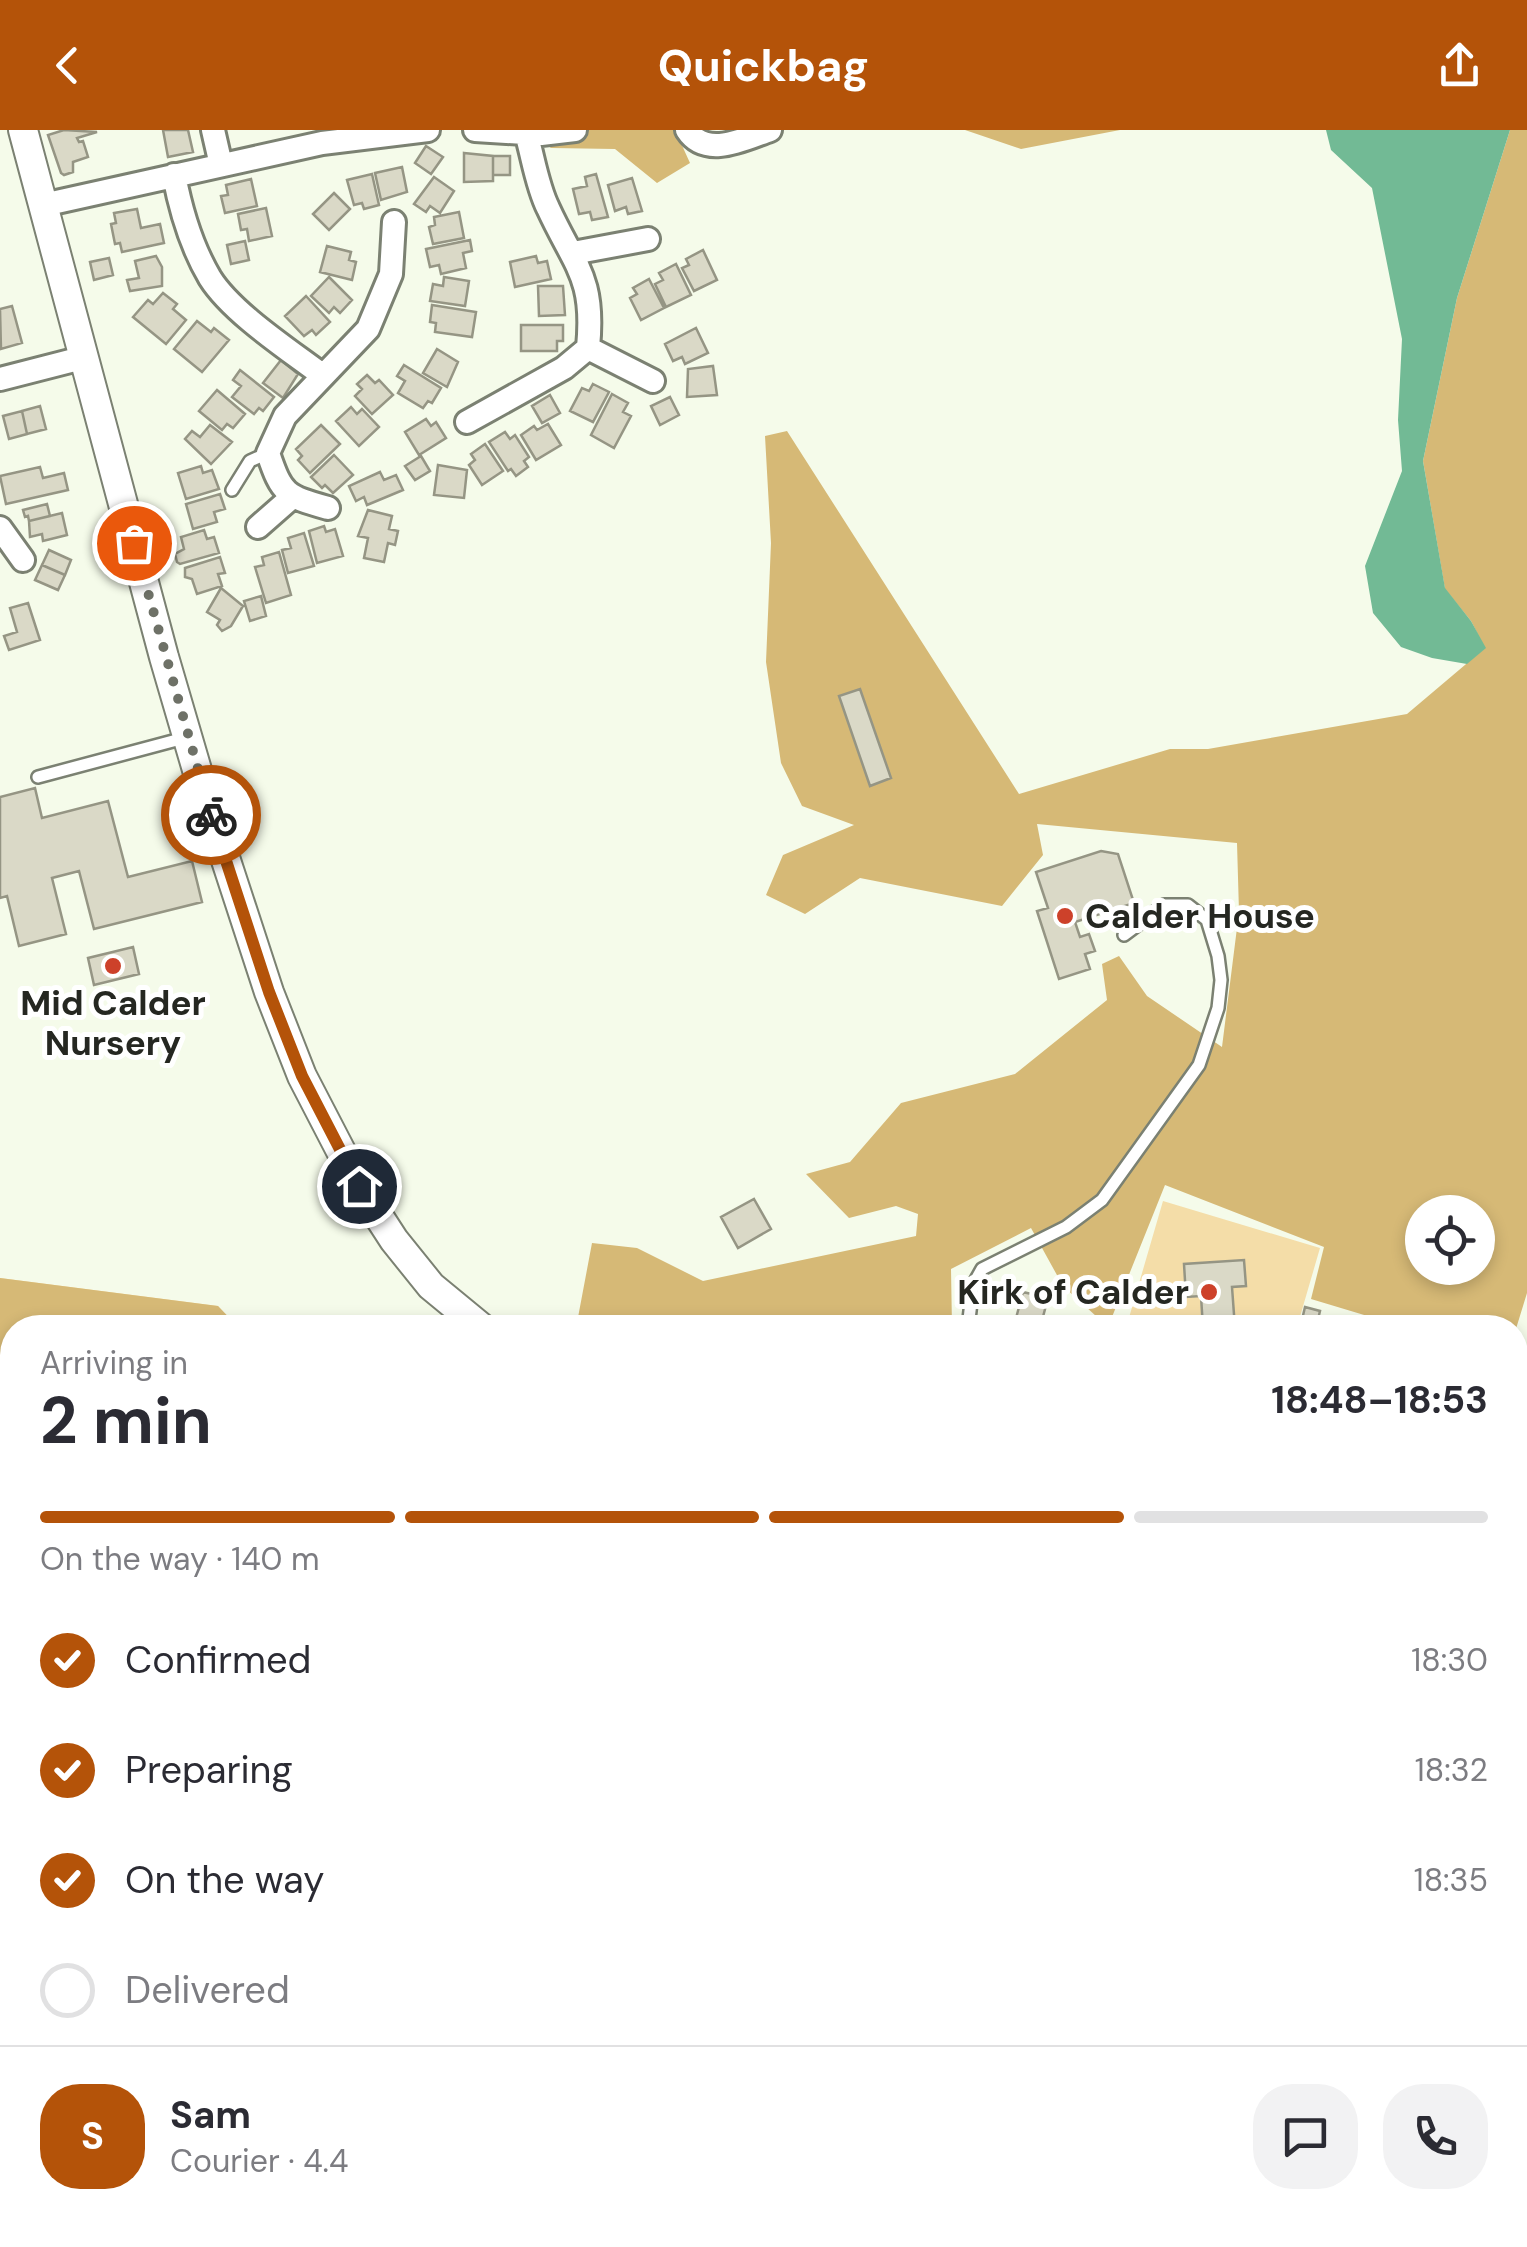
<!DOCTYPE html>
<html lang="en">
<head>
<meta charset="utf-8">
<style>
  body { margin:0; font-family:"DM Sans",sans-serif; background:#f2f2f3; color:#2b2b33; height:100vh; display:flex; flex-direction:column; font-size:38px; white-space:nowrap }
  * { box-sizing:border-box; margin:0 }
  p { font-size:32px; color:#7c7c81 }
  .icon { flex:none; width:55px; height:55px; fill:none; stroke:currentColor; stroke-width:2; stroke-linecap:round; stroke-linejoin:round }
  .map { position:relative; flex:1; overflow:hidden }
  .side { position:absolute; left:0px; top:1185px; width:1528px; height:932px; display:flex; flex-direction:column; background:#fff; border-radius:40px 40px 0 0; box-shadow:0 5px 15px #0003 }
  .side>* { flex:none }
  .controls { position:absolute; left:1405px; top:1065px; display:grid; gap:20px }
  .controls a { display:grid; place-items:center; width:90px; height:90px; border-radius:50%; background:#fff; box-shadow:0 5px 15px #0003; font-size:50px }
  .pin { position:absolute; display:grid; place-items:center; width:85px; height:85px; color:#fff; margin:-42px; border:5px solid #fff; border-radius:50%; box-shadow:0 2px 10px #0007 }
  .courier { position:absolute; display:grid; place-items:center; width:100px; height:100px; margin:-50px; border:8px solid #b45309; border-radius:50%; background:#fff; color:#222; box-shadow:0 2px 12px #0007 }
  .headline em { font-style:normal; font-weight:700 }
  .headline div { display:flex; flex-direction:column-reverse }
  .headline { display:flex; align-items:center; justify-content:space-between; height:170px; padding:0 40px }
  h1 { font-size:65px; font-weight:700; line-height:75px }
  .bar { display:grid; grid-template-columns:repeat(4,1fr); gap:15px 10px; align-content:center; height:120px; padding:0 40px }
  .bar i { height:12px; border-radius:8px; background:#e1e1e2 }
  .bar .on { background:#b45309 }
  .bar p { grid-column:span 4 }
  .line { display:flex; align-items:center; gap:25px; padding:0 40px; border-top:2px solid #e1e1e2 }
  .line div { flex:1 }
  .round { display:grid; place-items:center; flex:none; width:105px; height:105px; border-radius:40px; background:#f2f2f3 }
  ol { padding:0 40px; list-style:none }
  li { display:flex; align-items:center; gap:30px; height:110px }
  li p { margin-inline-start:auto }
  li .icon { padding:10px; border-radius:50%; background:#b45309; color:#fff; stroke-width:4 }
  li:last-child { color:#7c7c81 }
  li i { width:55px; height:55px; border:5px solid #e1e1e2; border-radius:50% }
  header { display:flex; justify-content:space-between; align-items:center; height:130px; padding:0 40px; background:#b45309; color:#fff; font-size:45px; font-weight:700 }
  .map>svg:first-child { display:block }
  .green { fill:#f4dda8 }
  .forest { fill:#d6b976; fill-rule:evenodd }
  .water { fill:#72ba95 }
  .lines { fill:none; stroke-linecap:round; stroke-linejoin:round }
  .stream { stroke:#72ba95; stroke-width:6 }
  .building { fill:#dad9c7; stroke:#959584; stroke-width:2.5 }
  .service-casing { stroke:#7b8172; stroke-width:16 }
  .minor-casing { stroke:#7b8172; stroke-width:28 }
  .tertiary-casing { stroke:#7b8172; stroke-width:32 }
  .service { stroke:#fff; stroke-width:11 }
  .minor { stroke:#fff; stroke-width:22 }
  .tertiary { stroke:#fff; stroke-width:28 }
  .done { stroke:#6e7167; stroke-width:10; stroke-dasharray:0 18 }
  .route { stroke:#b45309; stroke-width:12 }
  .poi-dot { fill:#cd412a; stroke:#fff; stroke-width:4 }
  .labels { text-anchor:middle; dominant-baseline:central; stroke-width:10; stroke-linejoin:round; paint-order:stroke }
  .poi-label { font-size:35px; font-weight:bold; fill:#252721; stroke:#fff; text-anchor:start }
</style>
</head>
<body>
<header><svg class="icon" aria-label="back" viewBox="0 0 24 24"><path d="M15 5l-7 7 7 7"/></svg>Quickbag<svg class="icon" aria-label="share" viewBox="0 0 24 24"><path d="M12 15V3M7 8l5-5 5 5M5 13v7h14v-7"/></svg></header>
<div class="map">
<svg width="1527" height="2117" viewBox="0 0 1527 2117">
  <rect width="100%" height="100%" fill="#f5fbea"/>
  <!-- green -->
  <path class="green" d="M1163 1071 1320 1118 1297 1197 1126 1198Z
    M0 1148 218 1176 238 1197 12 1198V2105H1515V1502L1527 1507V2117H0Z"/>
  <!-- forest -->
  <path class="forest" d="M526 0H675L690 33 657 53 615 19 551 18Z
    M965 0H1120L1021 19Z
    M1510 0H1527V1163L1515 1202V1198L1404 1197 1311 1169 1324 1117 1165 1055 1108 1197 1063 1156 1031 1098 951 1139 952 1197 576 1198 592 1113 637 1118 703 1151 916 1106 918 1084 896 1076 849 1088 806 1044 850 1032 901 973 1015 944 1107 870 1102 834 1119 826 1147 866 1222 917 1239 782 1237 713 1037 694 1043 725 1002 776 860 748 805 784 766 765 783 725 854 695 802 676 781 633 766 532 771 413 765 306 787 301 1019 664 1170 619H1208L1407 584 1485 518 1471 491 1445 459 1423 331 1457 168ZM1422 1082H1478V1138H1422Z
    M0 1148 218 1176 238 1197 12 1198V1677L0 1684Z
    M1515 1502 1527 1507V1799L1515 1784Z
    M0 1736 12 1773V2105H29L26 2117H0Z
    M1527 2004V2117H1071L1059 2105H1515V2009Z"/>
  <!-- water -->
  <path class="water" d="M1326 0H1510L1457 168 1423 331 1445 458 1471 491 1486 518 1467 534 1432 528 1401 517 1373 483 1365 436 1402 341 1398 290 1402 209 1372 58 1331 20Z"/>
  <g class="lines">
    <!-- stream -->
    <path class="stream" d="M0 1249 12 1247
      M1515 1969 1527 1968"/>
  </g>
  <!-- building -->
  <path class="building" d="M64 0 97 2 77 8 79 12 83 11 88 27 73 32V42L64 45 61 43 48 5Z
    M163 0H188L193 22 168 27Z
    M426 16 443 27 431 44 415 33Z
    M464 23 493 26V51L464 52Z
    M493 26H510V45H493Z
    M402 37 407 62 381 70 375 43Z
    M372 44 379 75 364 79 362 73 354 75 347 50Z
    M596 44 608 87 592 90 590 82 579 84 573 59 587 56 585 47Z
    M434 47 454 61 440 83 430 76 426 82 414 74Z
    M632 48 642 81 628 84 626 77 615 81 608 55Z
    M251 49 257 76 225 83 221 66 228 65 226 55Z
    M334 63 350 79 329 100 313 84Z
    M266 78 272 106 249 111 247 99 241 100 238 84Z
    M137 79 141 98 160 94 164 113 122 122 120 113 115 114 111 94 116 93 114 83Z
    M459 82 464 108 433 114 429 97 435 95 434 87Z
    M470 110 472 121 463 123 466 138 441 144 439 135 430 137 426 119Z
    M245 111 249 130 231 134 227 115Z
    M327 116 351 122 349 130 356 132 352 150 320 142Z
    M703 120 717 150 694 161 682 138 689 135 686 129Z
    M156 126 162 137V156L130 161 127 150 139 148 135 131Z
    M536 126 538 133 547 131 551 149 515 157 510 132Z
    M109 128 113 145 94 150 90 132Z
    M676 134 691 165 666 177 655 154 663 150 659 143Z
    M329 147 352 170 340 183 334 177 329 183 311 166Z
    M444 147 469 151 465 176 430 171 433 154 443 156Z
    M649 149 664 178 641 190 630 168 637 164 633 158Z
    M538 156H563L565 185 539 186Z
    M163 163 177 174 173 179 186 190 166 214 133 187 148 170 153 174Z
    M306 166 330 192 316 205 312 200 304 206 285 186Z
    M432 175 476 182 472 207 435 202 436 193 430 192Z
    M12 176 22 213 1 219 0 179Z
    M197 191 211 202 214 198 229 210 202 242 174 219Z
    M521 195H563V211H557V221H521Z
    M696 198 708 223 685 234 682 227 673 231 665 214Z
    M437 219 458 232 447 257 423 243Z
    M281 230 298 244 283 268 263 253Z
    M404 235 441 258 432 273 428 271 423 278 398 263 405 251 397 246Z
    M713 236 717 265 687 267 688 239Z
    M240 240 274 267 263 281 259 278 254 284 232 267 241 256 233 250Z
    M367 245 375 253 379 250 393 265 372 284 355 266 362 259 357 254Z
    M593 254 609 262 593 292 570 281 582 258 589 261Z
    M217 260 245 284 233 298 227 294 222 300 199 281Z
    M612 264 628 273 623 282 631 286 614 318 591 305Z
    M550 265 560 283 542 293 532 276Z
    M670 267 679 285 660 295 651 276Z
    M40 276 46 299 27 304 22 281Z
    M351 277 357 284 362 279 379 297 359 316 336 291Z
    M22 281 27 304 9 309 3 286Z
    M426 289 431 296 436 292 446 308 419 325 405 302Z
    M548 294 561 315 536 330 521 305 534 296 537 300Z
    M210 295 232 312 211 334 185 309 192 301 200 307Z
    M321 295 340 314 310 343 298 330 302 326 296 319Z
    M505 302 510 309 515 305 529 327 524 331 528 337 516 346 511 339 508 341 489 312Z
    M485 314 503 341 482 355 469 335 475 330 471 324Z
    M334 325 353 345 333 363 325 355 322 358 311 347Z
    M421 326 430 341 415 350 405 336Z
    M438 335 467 340 464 368 434 365Z
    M201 336 203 343 212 340 219 359 186 369 178 343Z
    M40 337 43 348 64 343 68 360 6 374 0 346Z
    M380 342 384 350 396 345 403 360 367 375 364 367 356 371 349 356Z
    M220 364 225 379 214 382 217 392 193 399 186 374Z
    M47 374 50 386 29 391 28 386 25 387 23 380Z
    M368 380 392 386 389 399 398 401 395 415 388 413 384 432 364 428 368 408 358 406Z
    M62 383 67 405 43 411 42 404 30 407 29 391Z
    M324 396 326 402 335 399 343 426 317 433 309 401Z
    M204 400 207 409 214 407 219 423 180 434 177 432 175 424 184 419 181 407Z
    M304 403 314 436 288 443 282 420 291 418 288 408Z
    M49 420 71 430 65 445 42 435Z
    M279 422 291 465 266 473 255 437 264 435 262 427Z
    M220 427 225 443 218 444 222 456 197 464 192 449 185 447V438Z
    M42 435 65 445 58 460 35 450Z
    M221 458 243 476 231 496 222 501 217 495 220 490 207 482Z
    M261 466 266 486 250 491 244 471Z
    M28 473 40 510 9 520 4 506 17 502 10 478Z
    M860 559 891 648 870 656 839 566Z
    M35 658 42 688 108 671 128 747 192 731 202 772 94 799 79 741 52 748 66 804 19 816 7 766 0 768V667Z
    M1101 721 1118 724 1134 773 1075 792 1080 807 1089 804 1095 821 1085 824 1090 839 1059 849 1037 781 1048 778 1036 742Z
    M133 817 139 844 94 855 88 828Z
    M754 1069 771 1099 738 1118 721 1087Z
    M1244 1130 1246 1156 1232 1157 1235 1198H1203L1201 1166 1186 1167 1184 1134Z
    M1023 1162 1048 1168 1040 1198 1015 1192Z
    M1305 1177 1320 1181 1316 1198 1301 1194Z
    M1517 1300 1527 1305V1321L1523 1330 1515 1326Z
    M1519 1411 1527 1415V1442L1515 1436Z"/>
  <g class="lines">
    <!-- service casing -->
    <g class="service-casing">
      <path id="service" d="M232 360 250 331 268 323
        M38 647 188 607
        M968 1198 973 1155 982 1139 1066 1097 1102 1070 1199 935 1218 878 1221 850 1218 826 1207 790 1188 775H1164L1124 805"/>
    </g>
    <!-- minor casing -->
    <g class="minor-casing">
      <path id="minor" d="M213 0 221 35
        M475 0 541 4 575 0
        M687 0C706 29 744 9 770 0
        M174 45C181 82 191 116 210 148 232 183 289 220 322 245
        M43 75 322 13 428 0
        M573 123 648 109
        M588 218 653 251
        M0 249 82 228
        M467 292 564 238 588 218C595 147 575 137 548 78 537 56 533 27 526 3
        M328 378C286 366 282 365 268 323L285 286 368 199 391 144 394 92
        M258 397 291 368
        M0 398 23 430"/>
    </g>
    <!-- tertiary casing -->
    <g class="tertiary-casing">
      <path id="tertiary" d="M23 0 164 527 202 657 269 862 302 946 359 1056 394 1110 431 1156 482 1198
        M1515 1383 1527 1391"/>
    </g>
    <!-- service -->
    <use href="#service" class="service"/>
    <!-- minor -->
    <use href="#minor" class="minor"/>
    <!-- tertiary -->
    <use href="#tertiary" class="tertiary"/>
  </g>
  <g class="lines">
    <!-- done -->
    <path class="done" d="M134 413 211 685"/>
    <!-- route -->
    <path class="route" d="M211 685 269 862 302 946 359 1056"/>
  </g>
  <!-- markers -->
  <g class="poi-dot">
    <circle cx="1065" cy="786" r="10"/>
    <circle cx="113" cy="836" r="10"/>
    <circle cx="1209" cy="1162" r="10"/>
  </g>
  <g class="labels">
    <!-- poi labels -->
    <g class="poi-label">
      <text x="1085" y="786">Calder House</text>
      <text x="113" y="873" text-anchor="middle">Mid Calder<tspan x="113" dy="40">Nursery</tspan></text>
      <text x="1189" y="1162" text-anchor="end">Kirk of Calder</text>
    </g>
  </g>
</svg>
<div class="controls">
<a><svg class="icon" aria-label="locate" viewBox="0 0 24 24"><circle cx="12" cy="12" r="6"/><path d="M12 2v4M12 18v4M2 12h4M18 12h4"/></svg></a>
</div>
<div class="pin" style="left:134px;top:413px;background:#ea580c"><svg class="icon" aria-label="bag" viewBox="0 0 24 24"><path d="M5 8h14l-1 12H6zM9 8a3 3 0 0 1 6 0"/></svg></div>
<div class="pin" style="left:359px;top:1056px;background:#1f2937"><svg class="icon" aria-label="home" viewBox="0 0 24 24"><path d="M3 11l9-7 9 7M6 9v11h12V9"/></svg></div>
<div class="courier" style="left:211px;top:685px"><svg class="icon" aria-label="bike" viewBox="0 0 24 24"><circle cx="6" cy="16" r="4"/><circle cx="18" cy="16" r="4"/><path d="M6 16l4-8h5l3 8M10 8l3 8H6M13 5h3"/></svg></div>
<section class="side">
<div class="headline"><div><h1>2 min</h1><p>Arriving in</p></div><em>18:48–18:53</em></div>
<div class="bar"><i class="on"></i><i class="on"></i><i class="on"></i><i></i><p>On the way · 140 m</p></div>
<ol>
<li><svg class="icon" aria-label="check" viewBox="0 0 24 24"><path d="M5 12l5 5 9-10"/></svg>Confirmed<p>18:30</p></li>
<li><svg class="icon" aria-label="check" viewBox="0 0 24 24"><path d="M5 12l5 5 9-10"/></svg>Preparing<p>18:32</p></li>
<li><svg class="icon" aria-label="check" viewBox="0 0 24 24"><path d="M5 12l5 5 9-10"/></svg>On the way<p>18:35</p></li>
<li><i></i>Delivered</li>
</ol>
<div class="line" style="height:180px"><b class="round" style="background:#b45309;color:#fff">S</b><div><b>Sam</b><p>Courier · 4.4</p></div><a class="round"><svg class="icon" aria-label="chat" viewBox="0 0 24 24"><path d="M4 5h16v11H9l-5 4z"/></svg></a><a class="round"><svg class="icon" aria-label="phone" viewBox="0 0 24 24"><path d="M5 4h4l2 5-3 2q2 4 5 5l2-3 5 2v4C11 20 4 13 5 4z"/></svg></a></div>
</section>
</div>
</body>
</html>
